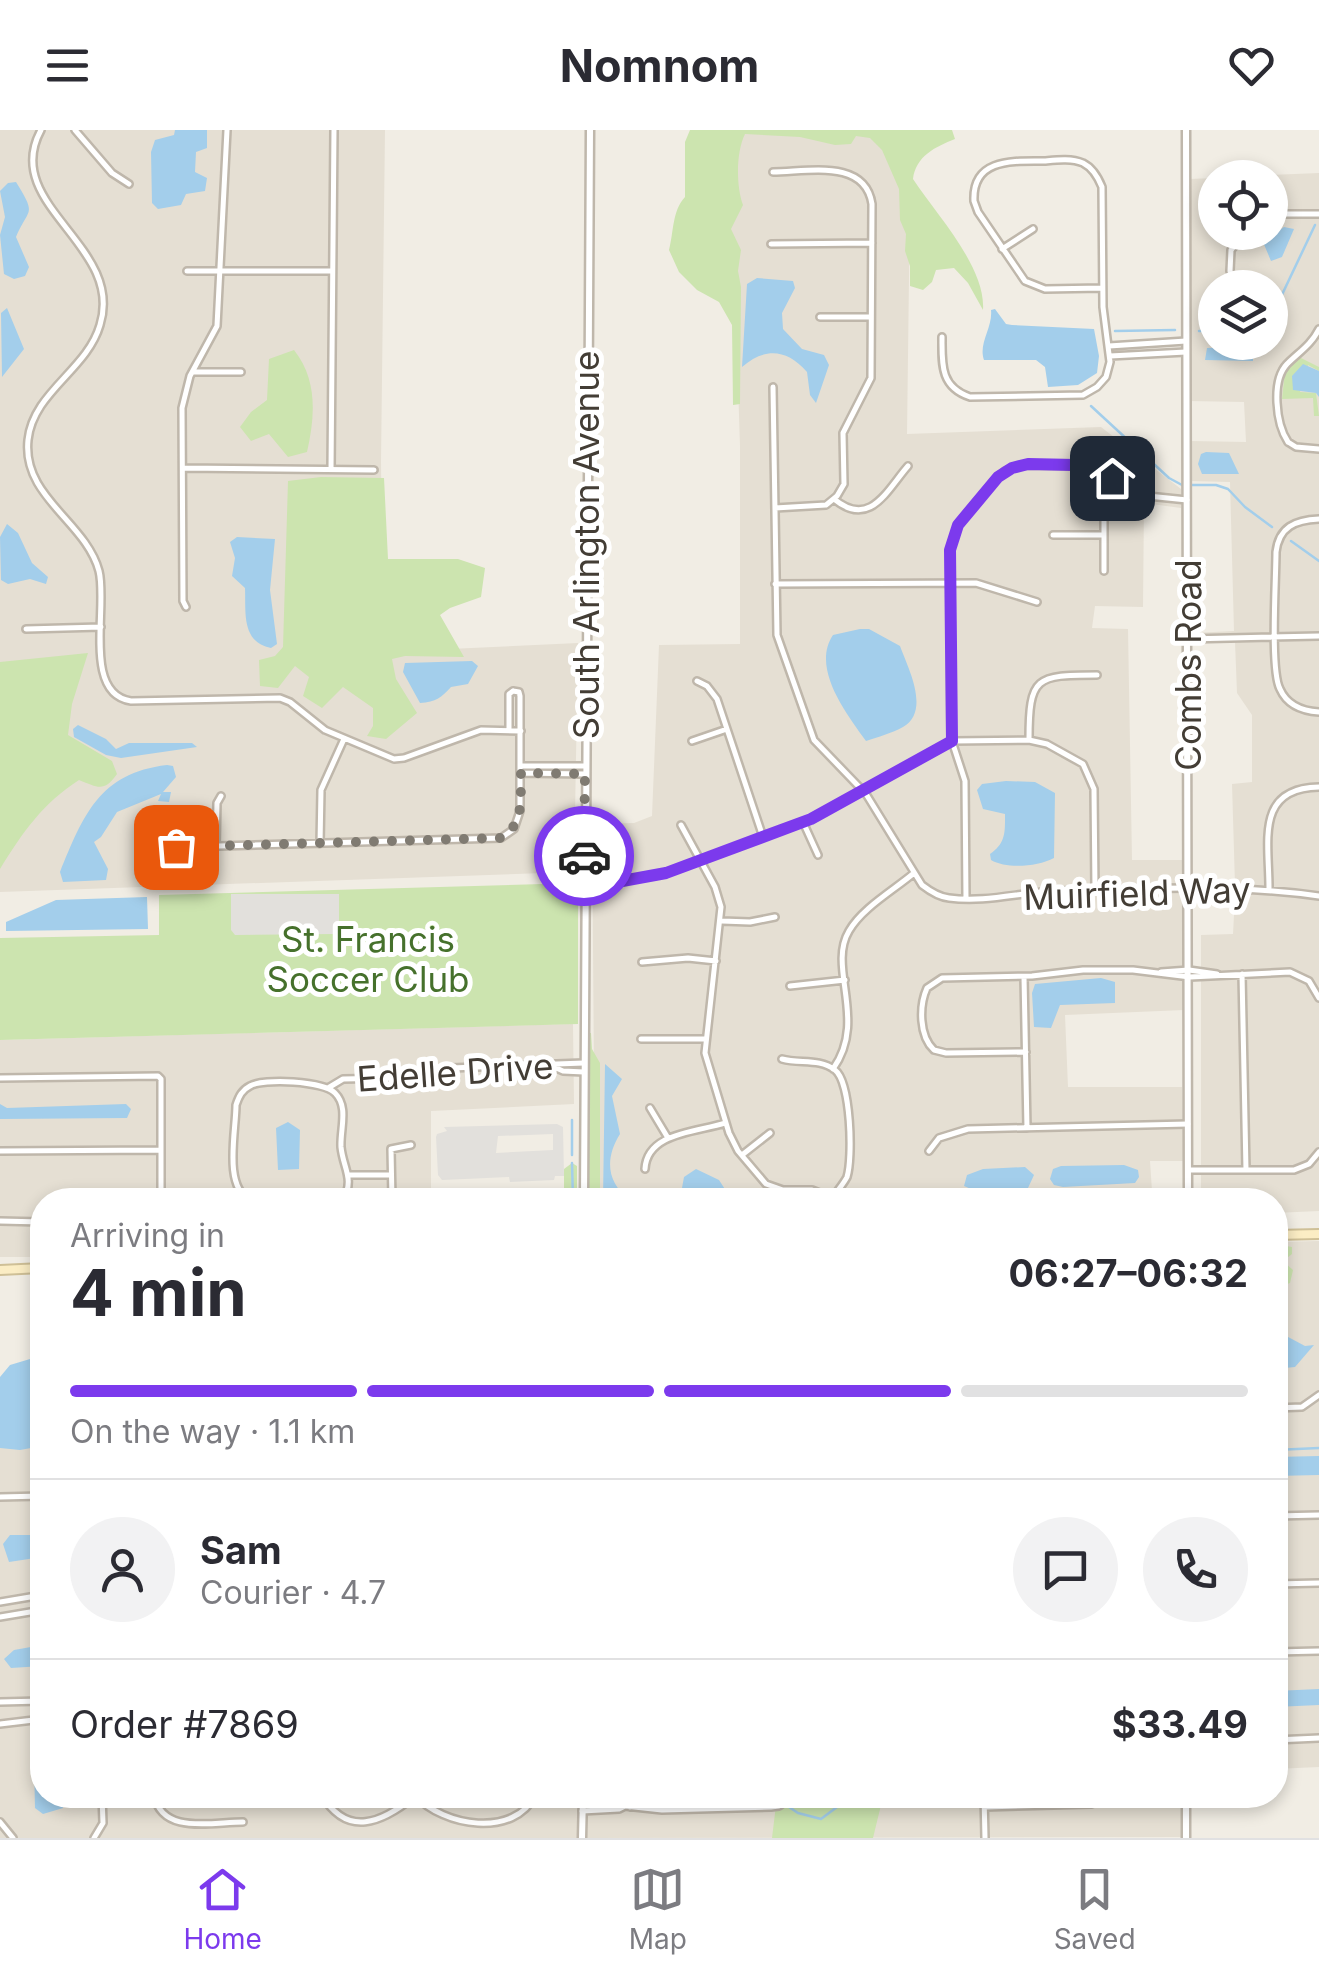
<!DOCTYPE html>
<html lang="en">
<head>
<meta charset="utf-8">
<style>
  body { margin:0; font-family:Inter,sans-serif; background:#f2f2f3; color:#2b2b33; height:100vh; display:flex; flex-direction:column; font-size:38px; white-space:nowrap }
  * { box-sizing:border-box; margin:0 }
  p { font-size:32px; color:#7c7c81 }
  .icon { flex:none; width:55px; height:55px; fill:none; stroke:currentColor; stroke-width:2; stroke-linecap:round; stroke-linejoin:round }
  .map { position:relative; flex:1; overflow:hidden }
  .drawer { position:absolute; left:30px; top:1058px; width:1258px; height:620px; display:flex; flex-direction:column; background:#fff; border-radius:40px; box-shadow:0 5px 15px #0003 }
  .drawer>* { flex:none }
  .buttons { position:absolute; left:1198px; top:30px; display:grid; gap:20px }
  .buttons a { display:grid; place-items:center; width:90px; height:90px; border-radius:50%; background:#fff; box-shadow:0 5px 15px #0003; font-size:50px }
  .pin { position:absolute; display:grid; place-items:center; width:85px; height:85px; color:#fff; margin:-42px; border-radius:20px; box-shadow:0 5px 15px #0006 }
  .courier { position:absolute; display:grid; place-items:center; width:100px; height:100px; margin:-50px; border:8px solid #7c3aed; border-radius:50%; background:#fff; color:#222; box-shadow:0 2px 12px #0007 }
  .headline em { font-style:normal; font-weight:700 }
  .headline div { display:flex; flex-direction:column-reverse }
  .headline { display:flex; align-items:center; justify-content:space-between; height:170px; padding:0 40px }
  h1 { font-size:65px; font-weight:700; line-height:75px }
  .bar { display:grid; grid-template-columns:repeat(4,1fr); gap:15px 10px; align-content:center; height:120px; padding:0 40px }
  .bar i { height:12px; border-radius:8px; background:#e1e1e2 }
  .bar .on { background:#7c3aed }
  .bar p { grid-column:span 4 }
  .line { display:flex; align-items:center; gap:25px; padding:0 40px; border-top:2px solid #e1e1e2 }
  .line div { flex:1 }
  .round { display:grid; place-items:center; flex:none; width:105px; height:105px; border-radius:52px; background:#f2f2f3 }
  header { display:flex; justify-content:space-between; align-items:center; height:130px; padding:0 40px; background:#fff; font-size:45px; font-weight:700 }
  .tab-bar { display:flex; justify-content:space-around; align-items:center; height:140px; border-top:2px solid #e1e1e2; background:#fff; font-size:28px; color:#7c7c81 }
  .tab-bar a { display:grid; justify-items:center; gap:5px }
  .tab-bar .on { color:#7c3aed }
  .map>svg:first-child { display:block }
  .residential { fill:#e5dfd3; fill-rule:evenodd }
  .green { fill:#cce4af }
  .parking { fill:#e2e0dc; fill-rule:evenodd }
  .water { fill:#a3ceeb }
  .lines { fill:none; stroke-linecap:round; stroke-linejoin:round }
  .stream { stroke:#a3ceeb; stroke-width:2.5 }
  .minor-casing { stroke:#bfb7ab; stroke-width:10 }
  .tertiary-casing { stroke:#bfb7ab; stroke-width:11 }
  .secondary-casing { stroke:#cfc097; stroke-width:12 }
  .minor { stroke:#fff; stroke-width:5 }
  .tertiary { stroke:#fff; stroke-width:6 }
  .secondary { stroke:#fbedc4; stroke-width:8 }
  .done { stroke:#807b72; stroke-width:10; stroke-dasharray:0 18 }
  .route { stroke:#7c3aed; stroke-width:12 }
  .labels { text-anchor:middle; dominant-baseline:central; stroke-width:10; stroke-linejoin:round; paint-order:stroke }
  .street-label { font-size:35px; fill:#433d35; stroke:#fff }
  .park-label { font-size:35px; fill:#46712c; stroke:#fff }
</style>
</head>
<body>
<header><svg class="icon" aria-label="menu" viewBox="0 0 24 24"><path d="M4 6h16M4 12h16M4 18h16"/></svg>Nomnom<svg class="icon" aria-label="heart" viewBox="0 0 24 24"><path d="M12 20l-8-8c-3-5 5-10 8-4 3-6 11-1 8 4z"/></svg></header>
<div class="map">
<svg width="1319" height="1708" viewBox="0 0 1319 1708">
  <rect width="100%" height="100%" fill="#f1ede4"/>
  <!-- residential -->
  <path class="residential" d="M0 0H385L381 331 383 522 578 513 574 742 0 762Z
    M878 0 910 69 907 304 1101 297 1181 359V378L1144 373 1143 477 1095 476 1092 498 1128 499 1132 730H1182L1184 880 1065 885 1068 957H1182L1184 1031H1150L1152 1061 886 1066 885 1070H595L592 694 634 693 652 686 659 515 740 514V316L736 191 725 117 730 1Z
    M1319 43V1081L1275 1083V1070H1201V805L1233 804 1235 766 1192 765V755H1235L1232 654 1252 652V585L1237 563 1235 512 1193 513V503L1234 501 1230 352 1190 351V311L1246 312 1244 272 1188 271 1189 49 1215 48V102H1270V48L1216 47ZM1215 158H1270V212H1215Z
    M573 894 574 974 431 981V1070H42V1127H0V910Z
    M1319 1111V1637L1275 1639V1112Z
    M42 1271V1665H577V1708H0V1273Z
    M582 1665H1182V1707L582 1708Z"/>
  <!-- green -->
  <path class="green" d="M690 0H952L955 9C935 17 916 26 913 49 936 84 986 137 983 180L968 153 954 138 936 140 932 152 923 160 910 156V136L905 121 906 104 900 90 899 59 882 20 870 8 856 6 851 14 835 15 800 7 745 4C736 22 736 56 743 75L731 99 741 120 738 141 741 157 740 274 733 275 732 195 719 172 697 160 679 142 669 120C674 101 672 81 685 67V12Z
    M294 220C318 250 315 287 307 322L288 327 269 304 251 311 240 297 251 282 267 270 269 229Z
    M1299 227 1319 237V241L1308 235 1300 262 1316 263 1319 286H1314L1313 268 1282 269 1285 241Z
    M321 347 384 348 388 429H458L485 438 481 467 450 478 440 485 464 527 405 526 392 529 396 549 417 583 386 609 367 606 373 596V578L343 557 322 578 303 566 309 547 295 536 278 558 260 556 259 530 275 526 283 517 288 351Z
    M88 523 72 574 68 605 112 631 117 644C104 662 99 658 79 650 43 673 22 703 0 739V532Z
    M578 753V894L0 910V808L159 805V765Z
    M586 903H591L592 919 600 933V1070H588Z
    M572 1033 577 1036V1070H564V1039Z
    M1275 1114 1292 1117V1124L1283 1131 1293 1140 1290 1153 1282 1156 1275 1152Z
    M763 1665H880L881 1675 873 1708H772L776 1675Z"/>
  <!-- parking -->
  <path class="parking" d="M231 764H339V800H334V804L235 805 231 800Z
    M557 994 563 997 564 1046H555L554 1050 510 1052 509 1047 442 1050 438 1045 436 1007 437 1004 447 1001 444 997ZM553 1004V1020L496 1023 498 1006Z"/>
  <!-- water -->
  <path class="water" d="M175 0H207V18L196 22 195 42 207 48 205 61 186 64 181 75 158 79 152 73 151 22 155 10 174 5Z
    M16 52C37 86 29 77 16 107L29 137 25 146 14 149 4 144 0 105 5 87 0 61 8 53Z
    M1284 97 1294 99 1282 127 1271 131 1263 112Z
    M757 148 793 151 795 158 782 183 783 199 802 219 824 225 829 235 816 273 810 265 807 242C786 218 764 218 742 237L747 154Z
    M7 178 24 219 2 247 1 183Z
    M995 179 1006 194 1012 195 1094 199 1099 226 1097 243 1078 255 1048 257 1045 237 1036 230H984C978 214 993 197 991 180Z
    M1245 217 1253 224V231L1205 230 1207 218Z
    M1303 234 1319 241V267L1316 263 1293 260 1292 246Z
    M1206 322 1229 323 1239 344H1202L1198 334 1201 324Z
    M7 394 18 403 32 433 48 447 46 454 30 449 8 454 1 450 0 407Z
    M237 407 275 409 270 460 277 514 271 518C241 512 246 482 245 458L232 446 235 428 230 412Z
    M860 499H869L900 516C908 538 931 581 903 597 892 603 878 607 866 611 846 583 811 538 833 505Z
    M472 531 478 536 468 554 451 557C442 567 436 572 420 573L403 542 405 533Z
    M78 595 106 609 116 619 129 613H192L197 617 121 628 106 625 74 607 73 599Z
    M167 635 173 636 176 647 163 662H171L169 672 158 671 161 664 117 682 101 707 94 712 108 739 106 750 63 752 60 742C83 686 99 643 167 635Z
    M1006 651 1035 652 1055 663 1054 728C1037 737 1006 739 991 730L990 724C1006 713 1005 702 1005 684L983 679 977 660 982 654Z
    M147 767 148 799 6 801V792L56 770Z
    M1101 848 1115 852V873L1060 875 1051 898 1034 897 1032 863 1035 854Z
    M605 934 622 949 612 966 620 1004C605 1028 606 1052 630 1070H603Z
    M0 974 7 978 126 974 131 979 127 988 0 989Z
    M288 992 300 1000 299 1039 278 1040 276 998Z
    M1124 1035 1138 1040 1139 1047 1135 1053 1063 1057 1054 1055 1050 1049 1053 1039 1061 1036Z
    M1025 1037 1034 1045 1028 1058 971 1059 964 1056 967 1045 983 1039Z
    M696 1039 719 1050 732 1070H667L682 1058 684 1047Z
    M1275 1200 1305 1216 1314 1215 1295 1237 1275 1239Z
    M30 1229H38L42 1239V1316L20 1320 0 1318V1247L10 1235Z
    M1319 1326V1345L1275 1346V1327Z
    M10 1405H42V1427L9 1432 3 1414Z
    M42 1515V1536L11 1538 4 1529 14 1520Z
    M1319 1559V1575L1275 1577V1561Z
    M41 1624 42 1665H65L63 1678 43 1684 35 1678 34 1633Z"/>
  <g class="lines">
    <!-- stream -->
    <path class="stream" d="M1270 190 1315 95
      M1115 201 1175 200
      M1199 201H1215
      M1091 276 1169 348 1182 355H1216L1228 359 1245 377 1272 397
      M1291 411 1319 431
      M572 1025V990
      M572 1033 573 1070
      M1275 1320 1319 1318
      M774 1667 798 1683 821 1689 853 1665"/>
    <!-- minor casing -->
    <g class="minor-casing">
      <path id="minor" d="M41 0C0 75 125 115 100 195 87 240 33 262 28 310 22 367 86 392 99 441 108 476 82 564 131 571L280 568 290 572 325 600 394 629 404 628 481 600 521 601
        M75 0 112 43 129 54
        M773 42C807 42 865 28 872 74L871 248 843 303 844 354 837 366 826 375 775 378
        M1270 91 1283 84H1319
        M771 114 872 113
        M1002 119 1033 99
        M187 141H332
        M1235 154 1230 141 1231 120 1247 102
        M820 187H871
        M942 207C942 234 940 257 970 267L1083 265 1097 257 1106 247 1110 232 1103 177 1102 57C1098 47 1093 38 1083 33 1071 28 1056 30 1044 31 1013 31 972 28 974 71L978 82 1025 151 1045 159 1102 158
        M1109 216 1186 211
        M1110 226 1186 222
        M194 242H241
        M773 257 777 505 814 610 866 664 922 755C931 762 939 767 949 768 986 773 1021 762 1057 761 1144 758 1233 754 1319 766
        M1288 312C1276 294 1271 251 1287 234 1299 222 1311 215 1319 199
        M1288 312 1296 317 1319 319
        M183 338 374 340
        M331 340 334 0
        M834 369C870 399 887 360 908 336
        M1319 389C1295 390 1279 397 1276 422 1276 449 1270 540 1280 559 1287 575 1302 581 1319 582
        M1053 405H1104
        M1104 441V375L1112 348
        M775 454 976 453 1037 472
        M186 477 183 471 182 278 190 246 217 196 227 0
        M26 499 101 497
        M1188 509 1319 506
        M697 551 707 556 717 569 763 707
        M509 598V564L513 561
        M1029 610C1029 546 1036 545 1097 545
        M692 611 727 599
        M521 636H585
        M521 643 585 644
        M803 692 818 725
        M681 695 715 757 721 777 705 923 729 1003 738 1021 766 1054 783 1060H812L837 1070
        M320 714 321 660 344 609
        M216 716 217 673 221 666
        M145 718 501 708 514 699 520 681V566L519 562 513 561
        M584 744 616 751
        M584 758 666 743 811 689 953 611 1029 610 1047 614 1083 634 1094 659 1095 760
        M1269 758C1269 711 1255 658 1319 657
        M966 769 965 651 951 608 950 420 958 395 995 350 1005 341 1021 335 1084 336 1148 366 1187 370
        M722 791 750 792 775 787
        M642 832 688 828 716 831
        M1161 842 1189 840 1217 844
        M1242 844 1246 1040
        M1024 847 1027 998
        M790 856 845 850
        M641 909H706
        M1026 922 946 923 934 920C919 906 919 876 927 858L942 848 1032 846 1083 840H1133L1190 847 1290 842 1309 851 1319 868
        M782 929C800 934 819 928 835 940 851 952 853 1028 847 1047 844 1053 838 1060 834 1066
        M554 937 563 941 584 942
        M833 939C868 890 827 838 849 801 862 778 894 760 914 743
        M0 948 158 946 161 949V1069
        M328 958 343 949 396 948 451 938 584 933
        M650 978 668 1008
        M0 1021 160 1020
        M929 1021 939 1008 968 999 1188 994
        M742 1025 770 1003
        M645 1039C647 1002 698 1002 725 993
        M1188 1040H1294L1309 1034 1319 1022
        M350 1045H391
        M250 1070C223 1057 236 1001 236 975 239 966 242 960 250 956 263 948 324 951 335 963 349 977 340 999 341 1017 343 1038 355 1049 343 1070
        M392 1070 391 1019 411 1015
        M0 1091 42 1092
        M1275 1278 1302 1277 1319 1265
        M0 1367 42 1366
        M1275 1386 1319 1385
        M1275 1454 1319 1453
        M0 1472 42 1465
        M0 1487 42 1480
        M1275 1522 1319 1521
        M0 1572 42 1571
        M0 1594 42 1589
        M1275 1610 1319 1608
        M154 1665C162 1705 211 1692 243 1692
        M322 1665C347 1708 382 1693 415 1666
        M415 1665C443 1697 515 1708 535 1665
        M984 1665 985 1708
        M919 1673 920 1665
        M625 1676 662 1680 771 1677 779 1676 794 1665
        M630 1677V1665
        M985 1677 1091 1674 1116 1665
        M582 1681 619 1679 625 1676 620 1673H583
        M0 1692 13 1708
        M94 1708 103 1693 102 1665"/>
    </g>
    <!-- tertiary casing -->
    <g class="tertiary-casing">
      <path id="tertiary" d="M1186 0 1188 1070
        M584 1070 590 0
        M582 1708 583 1665
        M1186 1708V1665"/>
    </g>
    <!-- secondary casing -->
    <g class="secondary-casing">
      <path id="secondary" d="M1275 1105 1319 1104
        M0 1140 42 1138"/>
    </g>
    <!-- minor -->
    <use href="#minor" class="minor"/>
    <!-- tertiary -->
    <use href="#tertiary" class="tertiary"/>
    <!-- secondary -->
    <use href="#secondary" class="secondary"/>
  </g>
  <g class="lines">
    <!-- done -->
    <path class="done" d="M176 717 501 708C525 694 520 668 521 643L585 644 584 726"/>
    <!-- route -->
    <path class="route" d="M584 726V758L666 743 811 689 952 611 950 420 958 395 998 347 1012 338 1028 334 1075 335 1112 348"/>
  </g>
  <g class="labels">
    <!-- street labels -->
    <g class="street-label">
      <text transform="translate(586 415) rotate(-90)">South Arlington Avenue</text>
      <text transform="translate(1188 535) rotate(-90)">Combs Road</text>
      <text transform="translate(1137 763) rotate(-2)">Muirfield Way</text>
      <text transform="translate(455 942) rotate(-4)">Edelle Drive</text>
    </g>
    <!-- park labels -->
    <g class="park-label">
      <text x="368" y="809">St. Francis<tspan x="368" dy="40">Soccer Club</tspan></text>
    </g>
  </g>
</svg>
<div class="buttons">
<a><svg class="icon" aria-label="locate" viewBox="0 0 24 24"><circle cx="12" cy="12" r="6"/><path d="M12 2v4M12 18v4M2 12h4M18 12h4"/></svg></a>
<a><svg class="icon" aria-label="layers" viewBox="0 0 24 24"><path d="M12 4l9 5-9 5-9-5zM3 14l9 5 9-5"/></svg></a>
</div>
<div class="pin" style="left:176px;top:717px;background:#ea580c"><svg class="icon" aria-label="bag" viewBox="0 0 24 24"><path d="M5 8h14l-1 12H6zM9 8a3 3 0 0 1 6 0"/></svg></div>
<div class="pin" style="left:1112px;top:348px;background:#1f2937"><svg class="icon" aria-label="home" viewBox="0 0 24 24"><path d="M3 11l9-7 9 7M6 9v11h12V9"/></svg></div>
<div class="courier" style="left:584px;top:726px"><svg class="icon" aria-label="car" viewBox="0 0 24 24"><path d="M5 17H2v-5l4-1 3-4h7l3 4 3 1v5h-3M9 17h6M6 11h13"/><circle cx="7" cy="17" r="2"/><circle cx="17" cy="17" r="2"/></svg></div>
<section class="drawer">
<div class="headline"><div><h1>4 min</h1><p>Arriving in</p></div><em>06:27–06:32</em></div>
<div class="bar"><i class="on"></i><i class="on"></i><i class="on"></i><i></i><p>On the way · 1.1 km</p></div>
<div class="line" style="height:180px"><a class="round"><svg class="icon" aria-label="person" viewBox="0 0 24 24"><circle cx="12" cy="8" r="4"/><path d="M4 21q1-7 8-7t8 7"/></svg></a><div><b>Sam</b><p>Courier · 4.7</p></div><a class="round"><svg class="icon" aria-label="chat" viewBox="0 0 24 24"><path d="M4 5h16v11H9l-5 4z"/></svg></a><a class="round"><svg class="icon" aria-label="phone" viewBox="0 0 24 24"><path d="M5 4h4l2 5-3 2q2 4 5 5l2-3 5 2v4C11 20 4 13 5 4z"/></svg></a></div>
<div class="line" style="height:130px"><div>Order #7869</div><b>$33.49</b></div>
</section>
</div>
<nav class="tab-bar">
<a class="on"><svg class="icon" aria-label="home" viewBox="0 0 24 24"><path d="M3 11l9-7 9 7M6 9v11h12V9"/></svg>Home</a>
<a><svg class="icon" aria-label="map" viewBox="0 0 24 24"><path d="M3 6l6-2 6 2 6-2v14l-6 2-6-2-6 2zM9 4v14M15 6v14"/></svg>Map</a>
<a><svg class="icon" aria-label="saved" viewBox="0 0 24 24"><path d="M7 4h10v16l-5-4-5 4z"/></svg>Saved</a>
</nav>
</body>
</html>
